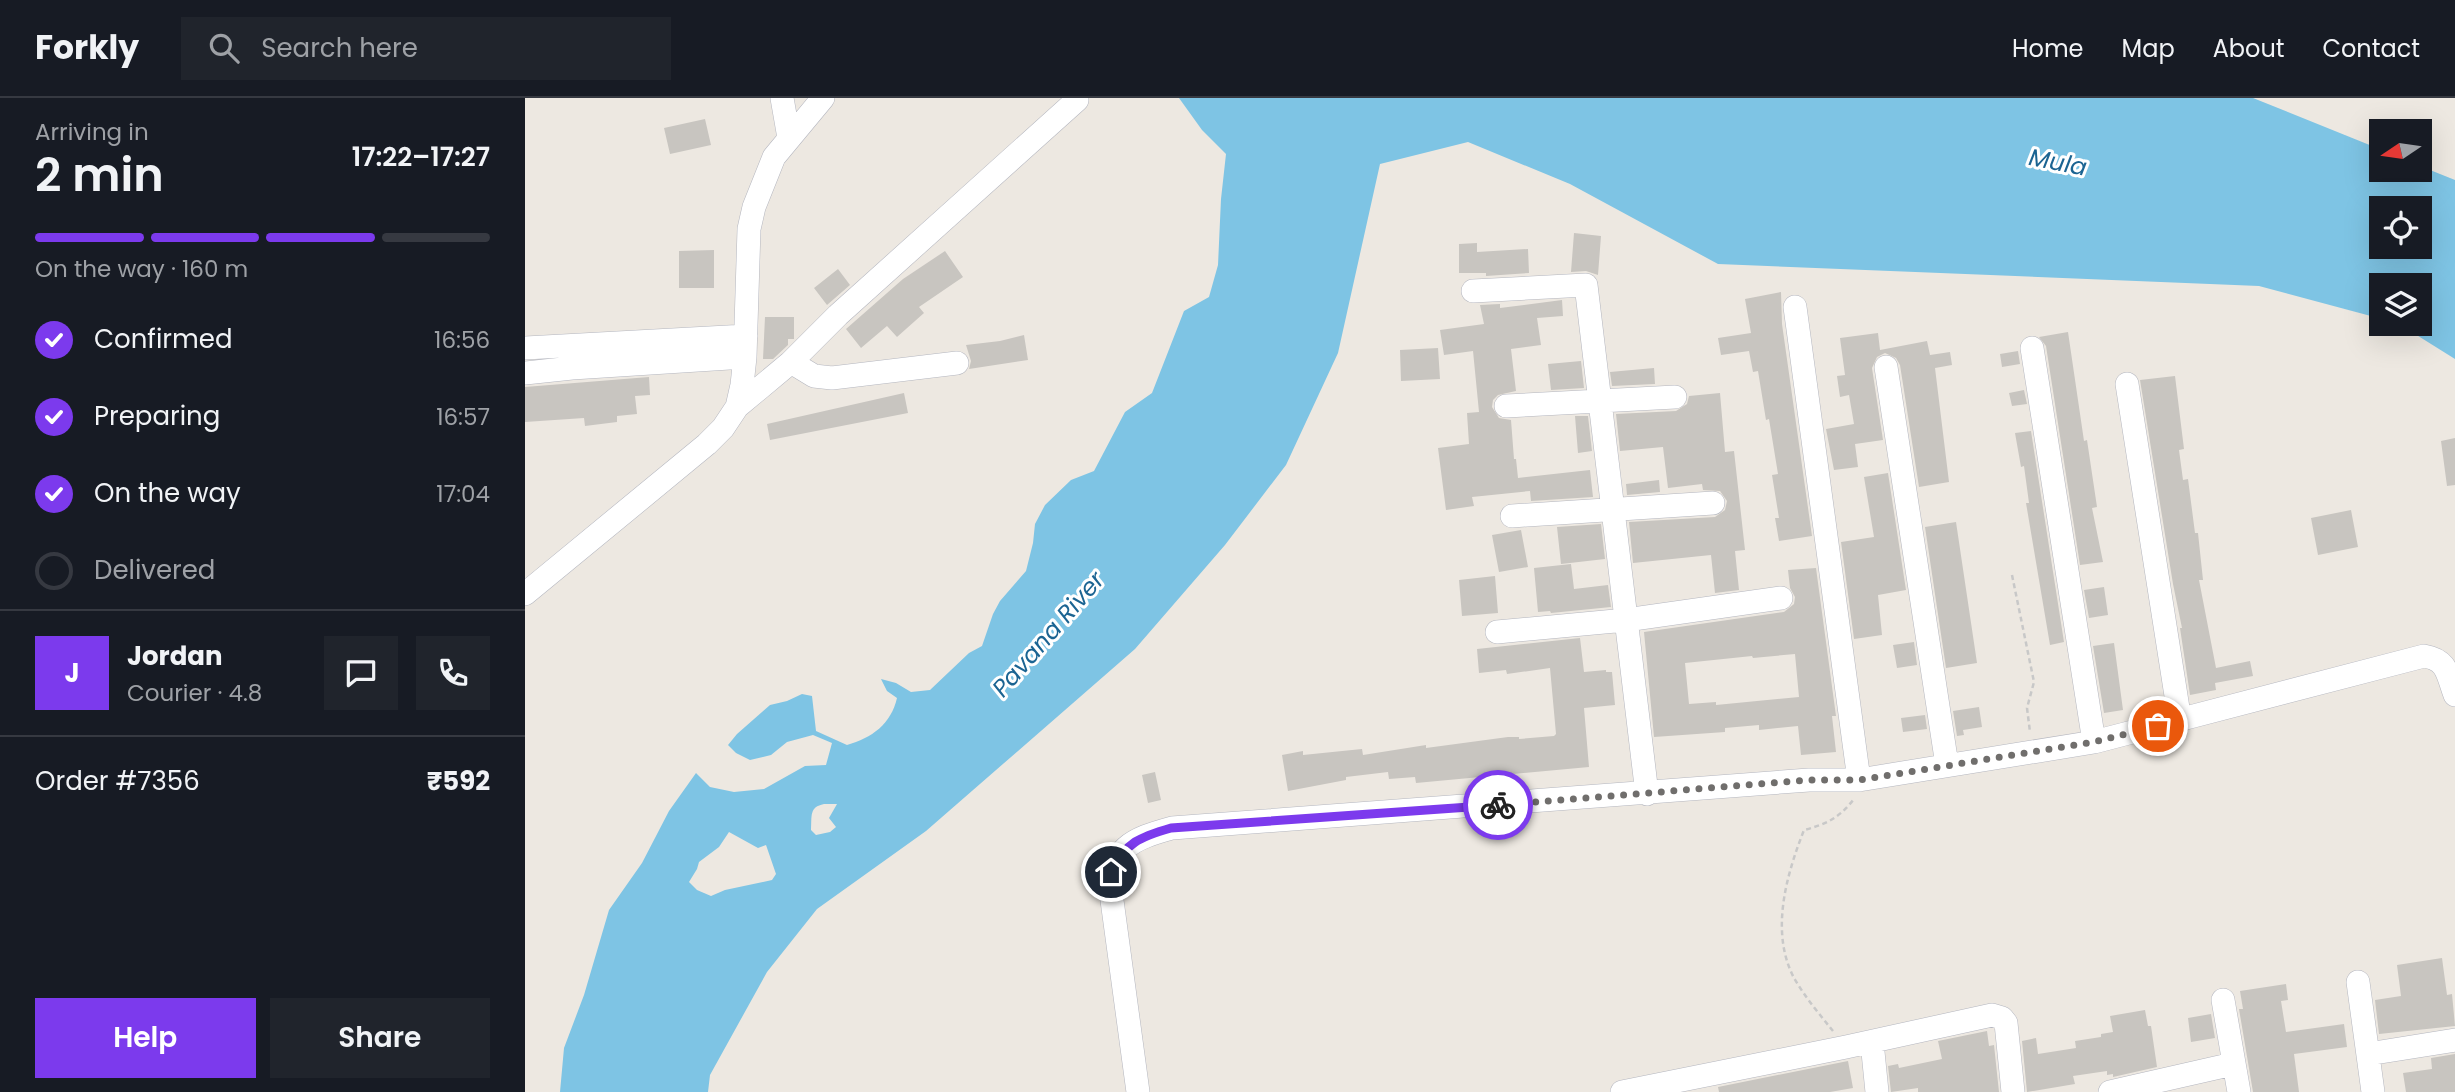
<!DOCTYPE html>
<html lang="en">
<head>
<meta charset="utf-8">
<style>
  body { margin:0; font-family:Poppins,sans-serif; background:#20242c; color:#f1f3f6; height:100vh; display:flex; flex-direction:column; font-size:26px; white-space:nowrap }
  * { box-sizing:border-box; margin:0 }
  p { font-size:23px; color:#9ea1a6 }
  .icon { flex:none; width:38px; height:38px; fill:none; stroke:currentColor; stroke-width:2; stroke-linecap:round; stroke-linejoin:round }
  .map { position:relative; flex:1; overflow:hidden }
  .panel { display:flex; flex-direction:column; background:#171b24; width:525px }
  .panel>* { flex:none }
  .needle { width:46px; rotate:257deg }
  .fabs { position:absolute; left:1844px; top:21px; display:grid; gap:14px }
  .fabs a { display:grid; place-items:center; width:63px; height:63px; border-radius:0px; background:#171b24; box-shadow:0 7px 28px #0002; font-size:35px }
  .pin { position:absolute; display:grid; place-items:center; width:60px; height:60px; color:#fff; margin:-30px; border:4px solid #fff; border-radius:50%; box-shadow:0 2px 7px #0007 }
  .courier { position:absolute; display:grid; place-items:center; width:70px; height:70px; margin:-35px; border:5px solid #7c3aed; border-radius:50%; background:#fff; color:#222; box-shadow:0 2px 9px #0007 }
  .head em { font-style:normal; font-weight:600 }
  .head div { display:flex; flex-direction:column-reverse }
  .head { display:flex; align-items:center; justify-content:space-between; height:119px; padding:0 35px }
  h1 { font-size:46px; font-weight:600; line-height:52px }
  .bar { display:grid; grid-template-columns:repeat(4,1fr); gap:10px 7px; align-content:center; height:84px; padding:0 35px }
  .bar i { height:9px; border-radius:5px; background:#363941 }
  .bar .selected { background:#7c3aed }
  .bar p { grid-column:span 4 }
  .line { display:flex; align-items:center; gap:18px; padding:0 35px; border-top:2px solid #363941 }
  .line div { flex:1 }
  .round { display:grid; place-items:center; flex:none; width:74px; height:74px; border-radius:0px; background:#20242c }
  ol { padding:0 35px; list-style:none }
  li { display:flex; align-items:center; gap:21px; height:77px }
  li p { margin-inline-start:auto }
  li .icon { padding:7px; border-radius:50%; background:#7c3aed; color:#fff; stroke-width:4 }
  li:last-child { color:#9ea1a6 }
  li i { width:38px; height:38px; border:4px solid #363941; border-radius:50% }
  .action { display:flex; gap:14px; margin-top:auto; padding:14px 35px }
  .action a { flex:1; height:80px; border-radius:0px; background:#7c3aed; color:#fff; font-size:28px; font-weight:600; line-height:80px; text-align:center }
  .action a+a { background:#20242c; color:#f1f3f6 }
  header { display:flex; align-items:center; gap:42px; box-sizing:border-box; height:98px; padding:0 35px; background:#171b24; border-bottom:2px solid #363941 }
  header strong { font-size:33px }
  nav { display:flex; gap:38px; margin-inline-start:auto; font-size:24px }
  .search { width:490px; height:63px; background:#20242c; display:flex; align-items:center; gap:18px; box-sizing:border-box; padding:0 24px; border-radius:0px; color:#9ea1a6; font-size:26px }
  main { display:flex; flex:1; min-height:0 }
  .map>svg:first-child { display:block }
  .water { fill:#7ec4e4; fill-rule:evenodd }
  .building { fill:#c8c5c0; fill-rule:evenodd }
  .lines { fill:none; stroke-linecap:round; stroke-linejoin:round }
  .minor-casing { stroke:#b4b6bf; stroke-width:24 }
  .path { stroke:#c8c8c8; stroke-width:2.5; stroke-dasharray:5 3.5; stroke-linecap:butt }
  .minor { stroke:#fff; stroke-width:23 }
  .done { stroke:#706e6c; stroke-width:7; stroke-dasharray:0 12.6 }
  .route { stroke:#7c3aed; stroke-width:9 }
  .labels { text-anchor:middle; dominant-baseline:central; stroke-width:6; stroke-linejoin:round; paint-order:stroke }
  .water-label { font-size:24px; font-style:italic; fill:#1b6492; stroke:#fff }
</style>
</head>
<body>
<header>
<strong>Forkly</strong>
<div class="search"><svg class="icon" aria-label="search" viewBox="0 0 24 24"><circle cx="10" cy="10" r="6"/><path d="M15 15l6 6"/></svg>Search here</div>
<nav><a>Home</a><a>Map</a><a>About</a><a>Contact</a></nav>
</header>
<main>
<section class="panel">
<div class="head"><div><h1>2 min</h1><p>Arriving in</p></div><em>17:22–17:27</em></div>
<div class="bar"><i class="selected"></i><i class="selected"></i><i class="selected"></i><i></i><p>On the way · 160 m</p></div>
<ol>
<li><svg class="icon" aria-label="check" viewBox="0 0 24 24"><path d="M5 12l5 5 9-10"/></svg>Confirmed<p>16:56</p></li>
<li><svg class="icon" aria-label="check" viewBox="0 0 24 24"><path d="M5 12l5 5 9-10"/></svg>Preparing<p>16:57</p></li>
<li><svg class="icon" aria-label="check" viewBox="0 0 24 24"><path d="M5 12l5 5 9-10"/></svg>On the way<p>17:04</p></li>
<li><i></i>Delivered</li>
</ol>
<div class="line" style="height:126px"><b class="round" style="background:#7c3aed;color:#fff">J</b><div><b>Jordan</b><p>Courier · 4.8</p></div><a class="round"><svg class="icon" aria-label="chat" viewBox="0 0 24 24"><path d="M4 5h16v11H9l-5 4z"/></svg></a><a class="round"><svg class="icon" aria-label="phone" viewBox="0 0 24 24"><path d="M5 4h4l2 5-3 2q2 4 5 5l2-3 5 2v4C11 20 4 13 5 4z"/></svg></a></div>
<div class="line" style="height:91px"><div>Order #7356</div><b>₹592</b></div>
<div class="action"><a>Help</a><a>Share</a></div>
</section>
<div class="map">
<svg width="1930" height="994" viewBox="0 0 1930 994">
  <rect width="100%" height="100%" fill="#ede8e1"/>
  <!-- water -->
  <path class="water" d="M654 0H1728L1857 52V72H1895V68L1930 82V261L1874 226H1895V187H1857V221L1734 188 1193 166 1045 86 943 44 855 66 813 255 761 367 700 447 610 551 401 733 292 811 242 874 185 977 183 994H35L39 950 59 897 84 812 117 765 144 713 171 675 185 689 209 694 239 691 280 668 301 667 307 645 288 637 262 644 246 657 225 662 211 655 203 647 212 636 245 607 262 603 277 596 287 598 291 633 322 647C347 640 366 626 372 600L362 593 356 581 371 585 386 594 405 592 444 555 457 548 468 516 475 503 501 473 508 445 510 426 520 407 546 382 569 373 600 314 627 295 659 213 684 199 693 167 696 101 701 56 677 32ZM1857 110H1895V149H1857ZM299 706H312L304 720 311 729 305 734 291 737 286 732C287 718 284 709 299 706ZM204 734 233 750 241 747 251 776 247 782 200 792 186 798 172 792 164 784 172 771 174 764 194 749Z"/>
  <!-- building -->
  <path class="building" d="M180 21 186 47 145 56 139 30Z
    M1049 135 1076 138 1073 177 1061 173 1046 174Z
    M952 145V154L1003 151 1004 175 961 178V175H934V146Z
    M189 152V190H154V153Z
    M420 153 438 179 394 209 399 215 372 239 362 228 336 250 321 231 378 181Z
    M313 171 325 187 302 207 289 190Z
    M1256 194 1257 226 1287 438 1254 443 1250 420H1254L1247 377 1253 376 1244 321 1241 322 1233 273 1228 274 1224 253 1196 257 1193 240 1226 235 1220 201Z
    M1037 202 1038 218 1012 220 1016 247 986 251 991 293 973 297 968 302 967 309 974 320 986 322 989 361H991L993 380 1065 372 1068 399 1006 403 1005 393 947 399 949 408 921 412 913 350 944 346 942 315 954 314 948 253 919 257 915 232 959 226 955 207 975 206V210Z
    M240 219H269V241H263V247L248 261H238Z
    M1543 234 1559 343 1562 342 1572 409 1567 410 1578 464 1555 467 1521 248 1514 239Z
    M1353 235 1355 252 1402 243 1405 257 1425 254 1427 267 1410 270 1424 384 1394 389 1375 267 1371 260 1360 255 1352 259 1347 270 1358 342 1330 346 1333 369 1309 372 1301 331 1329 326 1324 297 1315 299 1312 278 1320 277 1315 240Z
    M499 237 503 262 444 271 446 263 441 247 475 243Z
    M913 250 915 281 876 283 875 252Z
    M1493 253 1495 266 1477 269 1475 256Z
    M1056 263 1059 290 1026 292 1023 266Z
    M1129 270 1130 286 1087 288 1085 274Z
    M1650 278 1659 351 1654 352 1658 382 1663 381 1670 435H1673L1678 482H1674L1691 570 1725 563 1728 578 1690 585 1691 592 1665 597 1655 530H1657L1648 486 1615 282Z
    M124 279 125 297 110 298 112 316 92 318V324L60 328 59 320 0 324V289Z
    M1499 292 1502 306 1487 308 1484 295Z
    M379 295 383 315 245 342 242 326Z
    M1195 295 1200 354 1209 353 1220 452 1210 453 1214 492 1190 495 1186 457 1108 465 1104 424 1190 419 1200 412 1202 403 1195 393 1178 392 1177 386 1143 390 1138 349 1095 353 1091 316 1151 313 1162 306 1164 298Z
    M1050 318H1063L1067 353 1053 355Z
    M1506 333 1539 544 1525 547 1501 405H1504L1499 368 1496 369 1490 335Z
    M1930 340V387L1922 388 1916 343Z
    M1363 375 1381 492 1353 497 1357 537 1329 541 1316 444 1349 439 1339 379Z
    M1134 382 1135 394 1102 397 1101 386Z
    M1826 412 1833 449 1793 457 1786 420Z
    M1431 424 1452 565 1421 570 1400 429Z
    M1076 426 1080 461 1036 466 1032 429Z
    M996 432 1003 469 974 474 967 437Z
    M1046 466 1049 491 1083 487 1086 509 1026 515 1025 513 1013 514 1009 470Z
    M1291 470 1311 618H1307L1311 654 1276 657 1273 628 1234 632V627L1200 630V634L1129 639 1119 534 1259 514 1269 506 1270 499 1265 490 1263 472ZM1270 556 1274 599 1191 607V604L1164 606 1160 565 1227 558 1228 560Z
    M970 478 973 515 937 518 934 482Z
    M1579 489 1583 517 1564 520 1559 492Z
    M1055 540 1059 574 1081 572V574H1087L1090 607 1059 610 1064 669 891 685 890 679 864 681 863 674 821 679V682L763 693 757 657 778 653V657L837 651 838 657 901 647V650L983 639H994V641L1029 638 1031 636 1025 570 982 576 981 572 954 575 952 551Z
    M1389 544 1392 567 1372 570 1368 547Z
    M1589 545 1598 612 1579 615 1568 548Z
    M1454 609 1457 629 1438 632 1439 637 1432 638 1428 613Z
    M1400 617 1402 631 1378 634 1376 620Z
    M630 674 636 702 623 705 617 677Z
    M1917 860 1922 897 1927 896 1930 928 1854 936 1850 902 1876 898 1872 867Z
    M1761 886 1763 902 1756 903 1761 934 1819 926 1822 949 1769 956 1774 994H1728L1714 911H1718L1715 893Z
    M1620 912 1623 928H1626L1632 969 1588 979V976L1582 977V973L1548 978 1550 986 1502 994 1497 943 1511 940 1513 956 1551 950 1550 943 1576 939V936L1588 934 1585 918Z
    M1686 916 1690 940 1666 944 1663 920Z
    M1462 933 1464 948 1469 947 1474 994H1393V990L1366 994 1363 968 1373 966 1374 970 1417 961 1413 943Z
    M1930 956V994H1881L1878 975 1907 971 1906 960Z
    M1323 963 1328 990 1305 994H1194L1193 989Z"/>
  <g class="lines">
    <!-- minor casing -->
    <g class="minor-casing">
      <path id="minor" d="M257 0 264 40
        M948 193 1061 187 1122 696
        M1270 209 1334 682
        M0 250 221 238
        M1507 250 1569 644
        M266 264 289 278 307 280 432 265
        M1361 269 1422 667
        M0 275 47 270 220 259
        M1602 286 1655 623
        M981 308 1150 299
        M212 309 266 264 313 217 552 2
        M987 418 1188 405
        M0 496 182 346 198 330 212 309 217 287 220 259 224 131 229 109 249 59 298 0
        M972 534 1101 522 1256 500
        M1833 884 1848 994
        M1698 902 1714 994
        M1347 944 1352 994
        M1843 956 1930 942
        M613 994 586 795C585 750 607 741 647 730L1284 682H1334L1569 644 1899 558C1923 562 1922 576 1930 597
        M1097 994 1321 949 1467 917 1477 920 1481 925 1488 994
        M1585 994 1708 966"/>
    </g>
    <!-- path -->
    <path class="path" d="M1487 477 1509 584 1502 610 1505 634
      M1308 933C1295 917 1280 899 1269 880 1245 834 1261 778 1279 732 1302 726 1314 720 1329 701"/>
    <!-- minor -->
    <use href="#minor" class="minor"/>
  </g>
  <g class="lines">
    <!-- done -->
    <path class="done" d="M973 707 1284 682H1334L1569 644 1633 628"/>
    <!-- route -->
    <path class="route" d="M586 774C601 744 615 739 646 730L973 707"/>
  </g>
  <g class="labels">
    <!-- water labels -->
    <g class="water-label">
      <text transform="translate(1533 64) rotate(11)">Mula</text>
      <text transform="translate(523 536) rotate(-49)">Pavana River</text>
    </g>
  </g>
</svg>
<div class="fabs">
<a><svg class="needle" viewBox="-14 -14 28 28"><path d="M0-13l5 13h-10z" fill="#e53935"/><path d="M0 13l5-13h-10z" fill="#9ea1a6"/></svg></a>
<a><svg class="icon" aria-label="locate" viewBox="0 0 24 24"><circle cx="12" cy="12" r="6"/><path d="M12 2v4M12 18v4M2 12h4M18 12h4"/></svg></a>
<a><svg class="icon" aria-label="layers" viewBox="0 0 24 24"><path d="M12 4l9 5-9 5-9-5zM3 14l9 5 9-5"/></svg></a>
</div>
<div class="pin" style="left:1633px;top:628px;background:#ea580c"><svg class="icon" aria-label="bag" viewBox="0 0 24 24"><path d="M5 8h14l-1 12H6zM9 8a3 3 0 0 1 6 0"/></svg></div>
<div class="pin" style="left:586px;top:774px;background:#1f2937"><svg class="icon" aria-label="home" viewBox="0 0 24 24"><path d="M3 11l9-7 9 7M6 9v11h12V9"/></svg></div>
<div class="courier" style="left:973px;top:707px"><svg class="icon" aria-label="bike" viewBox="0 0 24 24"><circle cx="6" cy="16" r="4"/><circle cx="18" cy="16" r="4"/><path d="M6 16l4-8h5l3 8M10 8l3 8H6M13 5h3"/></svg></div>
</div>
</main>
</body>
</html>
